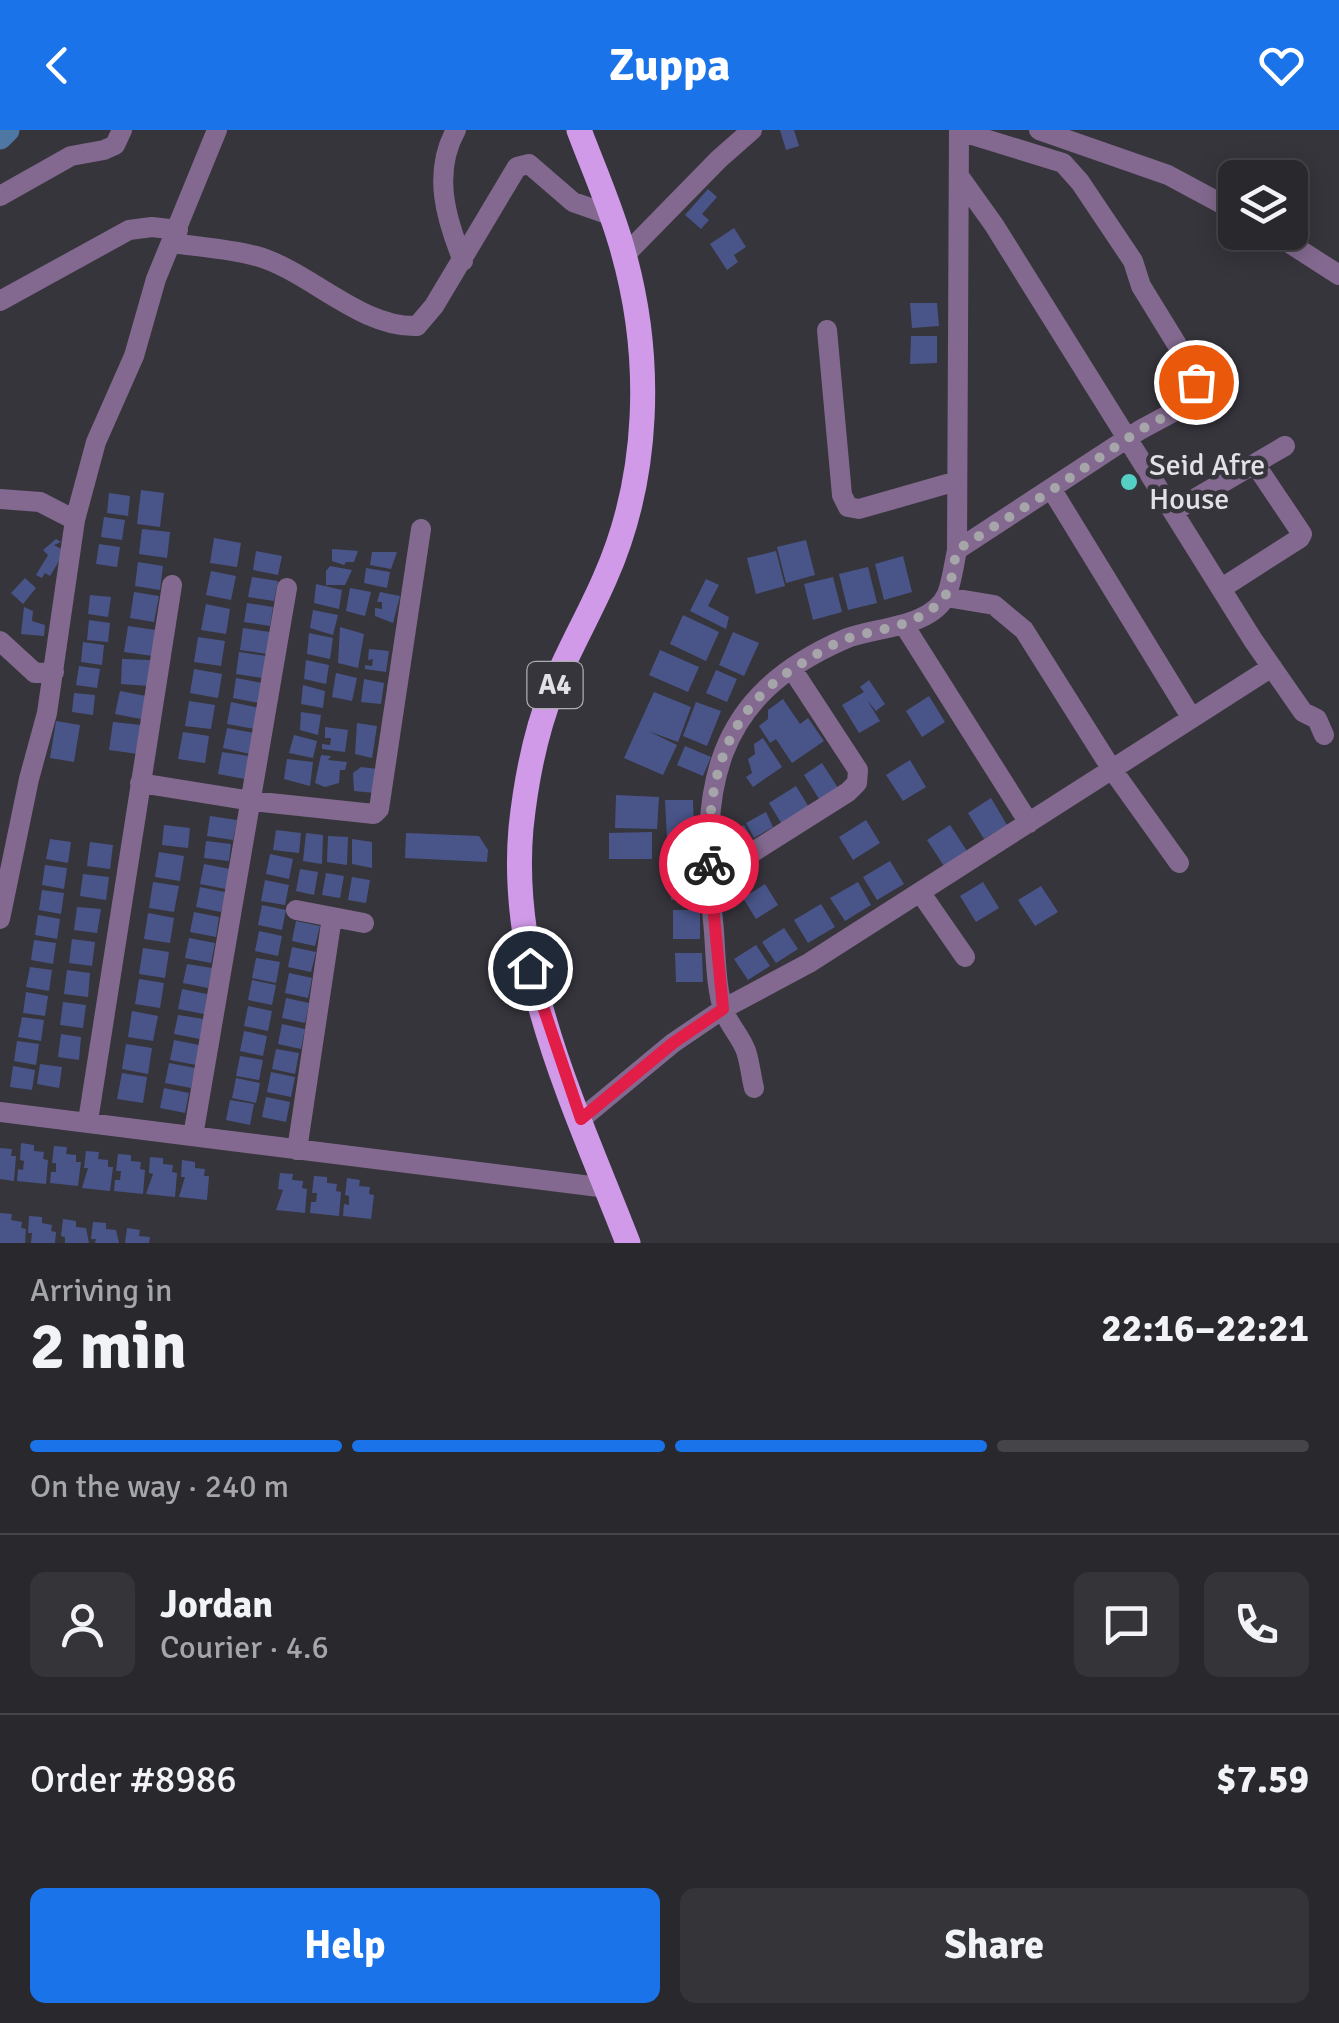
<!DOCTYPE html>
<html lang="en">
<head>
<meta charset="utf-8">
<style>
  body { margin:0; font-family:Signika,sans-serif; background:#343439; color:#f1f3f6; height:100vh; display:flex; flex-direction:column; font-size:38px; white-space:nowrap }
  * { box-sizing:border-box; margin:0 }
  p { font-size:32px; color:#a5a6aa }
  .icon { flex:none; width:55px; height:55px; fill:none; stroke:currentColor; stroke-width:2; stroke-linecap:round; stroke-linejoin:round }
  .map { position:relative; height:1113px; overflow:hidden }
  .panel { display:flex; flex-direction:column; background:#28282d; flex:1 }
  .panel>* { flex:none }
  .controls { position:absolute; left:1218px; top:30px; display:grid; gap:20px }
  .controls a { display:grid; place-items:center; width:90px; height:90px; border-radius:15px; background:#28282d; box-shadow:0 5px 25px #0003,0 0 0 2px #444449; font-size:50px }
  .pin { position:absolute; display:grid; place-items:center; width:85px; height:85px; color:#fff; margin:-42px; border:5px solid #fff; border-radius:50%; box-shadow:0 2px 10px #0007 }
  .courier { position:absolute; display:grid; place-items:center; width:100px; height:100px; margin:-50px; border:8px solid #e11d48; border-radius:50%; background:#fff; color:#222; box-shadow:0 2px 12px #0007 }
  .summary em { font-style:normal; font-weight:700 }
  .summary div { display:flex; flex-direction:column-reverse }
  .summary { display:flex; align-items:center; justify-content:space-between; height:170px; padding:0 30px }
  h1 { font-size:65px; font-weight:700; line-height:75px }
  .bar { display:grid; grid-template-columns:repeat(4,1fr); gap:15px 10px; align-content:center; height:120px; padding:0 30px }
  .bar i { height:12px; border-radius:8px; background:#444449 }
  .bar .current { background:#1a73e8 }
  .bar p { grid-column:span 4 }
  .line { display:flex; align-items:center; gap:25px; padding:0 30px; border-top:2px solid #444449 }
  .line div { flex:1 }
  .round { display:grid; place-items:center; flex:none; width:105px; height:105px; border-radius:15px; background:#343439 }
  .cta { display:flex; gap:20px; margin-top:auto; padding:20px 30px }
  .cta a { flex:1; height:115px; border-radius:15px; background:#1a73e8; color:#fff; font-size:40px; font-weight:700; line-height:115px; text-align:center }
  .cta a+a { background:#343439; color:#f1f3f6 }
  header { display:flex; justify-content:space-between; align-items:center; height:130px; padding:0 30px; background:#1a73e8; color:#fff; font-size:45px; font-weight:700 }
  .map>svg:first-child { display:block }
  .lines { fill:none; stroke-linecap:round; stroke-linejoin:round }
  .river { stroke:#4e77a4; stroke-width:25 }
  .building { fill:#495589 }
  .minor { stroke:#83698f; stroke-width:20 }
  .major { stroke:#d09ae9; stroke-width:25 }
  .done { stroke:#a6a5aa; stroke-width:10; stroke-dasharray:0 18 }
  .route { stroke:#e11d48; stroke-width:12 }
  .poi-dot { fill:#55cec6; stroke:#36353c; stroke-width:4 }
  .labels { text-anchor:middle; dominant-baseline:central; stroke-width:9; stroke-linejoin:round; paint-order:stroke }
  .shield { fill:#36353c; stroke:#aeadb3; stroke-width:2.5 }
  .shield-label { font-size:28px; font-weight:bold; fill:#e2e1e6 }
  .poi-label { font-size:30px; fill:#e2e1e6; stroke:#36353c; text-anchor:start }
</style>
</head>
<body>
<header><svg class="icon" aria-label="back" viewBox="0 0 24 24"><path d="M15 5l-7 7 7 7"/></svg>Zuppa<svg class="icon" aria-label="heart" viewBox="0 0 24 24"><path d="M12 20l-8-8c-3-5 5-10 8-4 3-6 11-1 8 4z"/></svg></header>
<div class="map">
<svg width="1339" height="1113" viewBox="0 0 1339 1113">
  <rect width="100%" height="100%" fill="#36353c"/>
  <g class="lines">
    <!-- river -->
    <path class="river" d="M0 7 7 0"/>
  </g>
  <!-- building -->
  <path class="building" d="M780 0H794L799 16 786 20Z
    M708 59 717 67 702 84 709 90 701 99 685 85Z
    M734 98 746 117 734 125 738 132 727 140 710 114Z
    M910 173H937L939 196 912 198Z
    M911 206H937V233L910 234Z
    M141 360 164 363 160 397 137 394Z
    M109 363 130 366 128 386 107 383Z
    M104 387 125 390 122 410 101 407Z
    M142 399 170 402 167 428 139 424Z
    M214 408 241 413 237 437 210 433Z
    M56 409 61 412 54 415 65 421 50 446 45 443 42 448 36 445 48 425 43 420Z
    M806 410 815 445 786 453 777 417Z
    M99 414 120 417 117 437 96 434Z
    M332 419 358 421 354 432H346L344 435 332 431Z
    M256 421 282 426 278 445 253 440Z
    M776 421 785 456 756 464 747 428Z
    M372 422H397L391 439 370 435Z
    M903 426 912 462 884 470 875 434Z
    M138 432 163 436 160 460 135 456Z
    M330 436 352 440 345 455H326V441Z
    M868 437 877 473 848 480 839 444Z
    M366 438 390 442 387 458 364 453Z
    M211 441 236 446 231 470 206 465Z
    M252 447 278 451 274 471 248 467Z
    M833 447 842 482 813 490 804 454Z
    M25 448 36 458 23 474 11 463Z
    M706 449 719 455 708 476 729 487 726 499 690 481Z
    M316 454 342 460 339 479 314 473Z
    M350 458 371 462 365 486 346 481Z
    M134 462 159 466 154 492 130 488Z
    M380 462 400 466 393 493 375 486V478L382 479V472H377Z
    M90 465 111 467 108 487 88 484Z
    M247 473 273 477 270 496 244 492Z
    M206 474 230 479 226 504 201 500Z
    M24 477 33 481 32 491 45 495 44 506 21 504Z
    M313 480 338 485 333 505 310 498Z
    M683 485 719 502 706 531 670 514Z
    M89 490 110 493 108 512 87 510Z
    M128 496 156 500 153 526 124 522Z
    M340 497 364 504 358 538 338 533Z
    M243 498 270 502 267 524 240 520Z
    M733 502 759 513 744 546 719 535Z
    M309 503 333 508 330 529 307 524Z
    M198 507 225 511 221 536 194 532Z
    M83 512 104 515 102 535 81 532Z
    M369 519 389 521 386 542 365 539V535L372 536 373 529 368 530Z
    M660 520 699 537 688 562 649 545Z
    M239 522 266 526 263 548 236 544Z
    M122 529 150 530 149 556 121 554Z
    M306 530 329 535 326 554 304 549Z
    M79 536 100 539 97 558 76 555Z
    M194 539 222 544 218 568 190 563Z
    M716 540 737 549 727 572 706 563Z
    M336 543 357 548 352 571 332 567Z
    M236 548 262 553 259 573 233 568Z
    M364 549 384 553 381 574 361 572Z
    M869 550 885 574 876 581 867 570 880 591 859 603 842 575 864 562 860 557Z
    M303 555 325 561 323 578 301 574Z
    M120 561 146 566 141 589 115 584Z
    M654 562 691 577 678 612 648 601 677 615 663 645 624 628Z
    M74 563 95 565 93 585 72 582Z
    M929 566 945 592 922 607 906 581Z
    M783 569 800 594 808 588 824 611 792 633 776 609 770 613 759 596 768 589V580Z
    M189 571 215 575 211 599 185 596Z
    M231 572 259 578 255 599 227 594Z
    M696 572 721 581 707 616 683 606Z
    M301 582 321 585 318 605 300 600Z
    M56 591 80 595 74 632 50 628Z
    M113 592 141 595 138 624 109 620Z
    M357 593 377 596 372 628 355 624Z
    M325 597 348 600 345 622 322 619V614L330 615 331 608H325Z
    M227 598 254 603 250 624 223 618Z
    M183 602 209 606 205 633 178 629Z
    M294 605 317 611 313 628 289 623Z
    M763 608 782 637 753 657 746 647 752 643 748 629 755 624 754 614Z
    M685 616 711 627 703 646 677 635Z
    M222 622 249 626 245 649 218 644Z
    M321 625 331 626 328 630 347 632 345 640H340L339 653 325 657 315 653Z
    M287 629 313 632 310 656 284 649Z
    M910 630 926 657 903 671 886 645Z
    M822 633 840 661 821 672 804 645Z
    M361 637 378 639 375 663 354 661 353 643Z
    M796 656 810 679 783 696 769 673Z
    M616 665 659 667 657 699 615 698Z
    M991 668 1007 695 984 709 968 683Z
    M665 670H693L695 728H668Z
    M766 682 773 697 754 708 746 693Z
    M210 686 237 690 233 710 207 706Z
    M866 690 880 713 853 730 839 707Z
    M164 695 190 698 188 718 162 715Z
    M744 695 753 710 737 719 728 704Z
    M950 695 967 721 944 736 927 710Z
    M276 700 301 703 299 723 273 720Z
    M652 702V729H609V703Z
    M306 703 323 705 322 734 303 731Z
    M406 703 479 706 488 720 487 732 405 728Z
    M328 706 348 707 347 735 327 732Z
    M50 709 71 712 68 733 46 729Z
    M352 709 372 712V738L352 734Z
    M206 711 231 714 229 731 204 728Z
    M90 712 113 715 110 739 87 736Z
    M159 722 184 726 180 751 155 747Z
    M270 724 293 729 289 749 266 744Z
    M890 731 904 754 877 770 863 747Z
    M204 734 230 739 226 759 200 754Z
    M45 735 67 738 64 759 42 755Z
    M300 739 318 742 314 765 296 761Z
    M698 740V769L671 770V741Z
    M326 743 344 746 340 768 322 765Z
    M83 744 109 747 106 770 80 766Z
    M352 747 370 750 366 773 348 770Z
    M265 750 289 755 285 775 261 771Z
    M153 752 179 756 174 782 149 778Z
    M858 752 871 775 845 791 830 768Z
    M983 752 999 778 976 792 960 766Z
    M765 754 778 775 756 789 743 768Z
    M1041 756 1058 782 1035 796 1018 770Z
    M200 757 225 762 221 782 196 777Z
    M42 760 64 763 61 784 39 780Z
    M821 774 835 797 808 813 794 790Z
    M262 775 286 780 282 800 258 795Z
    M77 777 101 779 97 803 74 800Z
    M673 780H700V809H673Z
    M194 782 219 787 216 807 190 802Z
    M148 783 174 788 170 813 144 809Z
    M38 785 60 789 57 809 35 805Z
    M296 791 320 796 315 816 292 811Z
    M784 798 798 819 776 833 762 812Z
    M259 801 282 806 278 826 255 821Z
    M189 808 215 813 211 833 185 828Z
    M72 809 95 812 92 836 69 833Z
    M34 810 56 813 53 834 31 830Z
    M756 815 770 836 748 850 734 829Z
    M292 817 316 822 311 842 288 837Z
    M143 818 169 822 165 848 139 844Z
    M675 823H702L703 852H676Z
    M256 828 280 832 276 853 252 848Z
    M187 834 212 838 208 858 183 853Z
    M30 837 52 840 49 861 26 857Z
    M67 840 90 843 88 867 64 864Z
    M289 843 312 848 308 868 285 863Z
    M139 849 164 853 160 878 135 874Z
    M252 850 276 855 272 875 248 870Z
    M182 859 207 864 204 884 178 879Z
    M26 862 48 866 45 886 23 883Z
    M286 868 309 873 305 893 282 888Z
    M63 872 86 875 83 898 60 895Z
    M248 876 272 881 268 901 244 896Z
    M132 881 158 886 153 911 128 907Z
    M178 885 204 889 200 909 174 904Z
    M22 887 44 890 41 911 18 907Z
    M282 894 305 899 301 919 278 914Z
    M244 901 267 906 263 926 240 921Z
    M61 904 81 907 79 930 58 927Z
    M174 910 199 915 196 935 170 930Z
    M17 911 39 914 36 935 14 931Z
    M126 914 152 918 148 944 122 939Z
    M276 919 299 923 295 944 272 939Z
    M240 926 263 930 259 950 236 946Z
    M169 933 195 938 191 958 165 953Z
    M40 934 62 937 59 958 37 954Z
    M13 936 35 940 32 960 10 957Z
    M271 942 295 947 291 967 267 962Z
    M122 943 147 947 143 973 117 969Z
    M236 948 260 953 256 973 232 968Z
    M164 958 189 963 185 983 160 978Z
    M266 967 290 972 286 992 262 987Z
    M230 970 254 974 250 995 226 990Z
    M21 1013 34 1015V1021L44 1022 43 1029 48 1030 46 1054 17 1051 18 1039 23 1040 24 1031 20 1030Z
    M54 1016 67 1017 66 1024 76 1025V1032H81L78 1056 50 1053 51 1042H56V1033H52Z
    M0 1018 12 1019 11 1026H16L14 1051 0 1049Z
    M86 1021 99 1022 98 1029 108 1030V1037H113L110 1061 82 1058 88 1038H84Z
    M118 1024 131 1025V1031L141 1032 140 1039 145 1040 143 1064 114 1061 115 1050H120L121 1041H116Z
    M150 1027 163 1028V1034L173 1035 172 1042 177 1043 175 1067 146 1064 153 1044 149 1043Z
    M182 1030 195 1032V1038L205 1039 204 1046H209L207 1070 179 1067 185 1047H181Z
    M280 1043 293 1044 292 1050 303 1051 302 1058 307 1059 305 1083 276 1080 283 1060 278 1059Z
    M314 1046 327 1047V1053L337 1054 336 1061 341 1062 339 1086 310 1083 311 1072H316L317 1063H312Z
    M347 1048 360 1050 359 1056 370 1057 369 1064 374 1065 371 1089 343 1086 344 1074 349 1075V1066L345 1065Z
    M0 1083 12 1084 11 1090 22 1092 21 1098 26 1099 25 1113H0Z
    M29 1086 42 1087V1093L52 1095 51 1101 56 1102 55 1113H31L32 1103H28Z
    M63 1089 76 1091V1097L86 1098 89 1113H65V1107L61 1106Z
    M93 1092 106 1093V1099L116 1100 119 1113H95L96 1109H91Z
    M127 1098 140 1100 139 1106 150 1107 149 1113H125Z"/>
  <g class="lines">
    <!-- minor -->
    <path class="minor" d="M456 0C432 43 446 89 463 131
      M1039 0 1168 45 1235 81
      M959 46 994 95 1253 510 1303 582 1317 589 1324 605
      M0 66 71 26 104 20 115 15 122 0
      M1272 102 1339 145
      M172 113C200 117 230 119 256 126 310 141 360 198 417 196L434 176 517 37 529 34 573 72 613 86
      M625 125 719 29 752 0
      M0 171 129 100 152 97 178 100
      M827 200 842 365 848 377 859 379 957 351
      M1052 360 1191 587
      M0 369 40 372 75 390
      M1174 381 1285 316
      M957 420 1140 300 1179 279 1195 261 1192 239 1141 156 1133 131 1080 52 1063 33 959 1
      M1222 458 1300 408 1302 404 1255 334
      M946 467 994 475 1024 500 1111 638 1179 733
      M904 495 1029 693
      M0 511 35 543 54 542
      M140 653 252 671 374 684 379 679 421 399
      M709 750 848 662 857 653 858 640 792 539
      M920 762 965 827
      M296 780 364 793
      M0 789 29 649 47 583 75 390 96 312 134 226 156 149 217 0
      M754 958C751 946 750 933 746 921 741 907 729 895 724 881 715 858 716 817 713 791 700 659 711 567 845 509 874 497 932 498 947 464 952 451 954 434 957 420L959 0
      M0 982 607 1058
      M581 989 673 913 723 879 809 833 1272 537
      M88 991 172 455
      M193 1006 287 458
      M297 1020 332 787"/>
    <!-- major -->
    <path class="major" d="M579 0C594 40 612 80 623 121 653 227 650 347 605 448 589 485 568 521 553 558 535 603 526 650 521 698 508 843 577 981 628 1113"/>
  </g>
  <g class="lines">
    <!-- done -->
    <path class="done" d="M709 734C707 648 725 578 804 532 819 523 835 512 852 507 884 498 917 496 942 470 952 460 953 434 957 420L1052 360 1140 300 1179 279 1193 266 1196 252"/>
    <!-- route -->
    <path class="route" d="M530 838 581 989 673 913 723 879 709 734"/>
  </g>
  <!-- markers -->
  <circle class="poi-dot" cx="1129" cy="352" r="10"/>
  <g class="labels">
    <!-- shield labels -->
    <rect class="shield" x="527.5" y="532" width="55" height="46" rx="8"/>
    <g class="shield-label">
      <text x="555" y="555">A4</text>
    </g>
    <!-- poi labels -->
    <g class="poi-label">
      <text x="1149" y="335">Seid Afre<tspan x="1149" dy="34">House</tspan></text>
    </g>
  </g>
</svg>
<div class="controls">
<a><svg class="icon" aria-label="layers" viewBox="0 0 24 24"><path d="M12 4l9 5-9 5-9-5zM3 14l9 5 9-5"/></svg></a>
</div>
<div class="pin" style="left:1196px;top:252px;background:#ea580c"><svg class="icon" aria-label="bag" viewBox="0 0 24 24"><path d="M5 8h14l-1 12H6zM9 8a3 3 0 0 1 6 0"/></svg></div>
<div class="pin" style="left:530px;top:838px;background:#1f2937"><svg class="icon" aria-label="home" viewBox="0 0 24 24"><path d="M3 11l9-7 9 7M6 9v11h12V9"/></svg></div>
<div class="courier" style="left:709px;top:734px"><svg class="icon" aria-label="bike" viewBox="0 0 24 24"><circle cx="6" cy="16" r="4"/><circle cx="18" cy="16" r="4"/><path d="M6 16l4-8h5l3 8M10 8l3 8H6M13 5h3"/></svg></div>
</div>
<section class="panel">
<div class="summary"><div><h1>2 min</h1><p>Arriving in</p></div><em>22:16–22:21</em></div>
<div class="bar"><i class="current"></i><i class="current"></i><i class="current"></i><i></i><p>On the way · 240 m</p></div>
<div class="line" style="height:180px"><a class="round"><svg class="icon" aria-label="person" viewBox="0 0 24 24"><circle cx="12" cy="8" r="4"/><path d="M4 21q1-7 8-7t8 7"/></svg></a><div><b>Jordan</b><p>Courier · 4.6</p></div><a class="round"><svg class="icon" aria-label="chat" viewBox="0 0 24 24"><path d="M4 5h16v11H9l-5 4z"/></svg></a><a class="round"><svg class="icon" aria-label="phone" viewBox="0 0 24 24"><path d="M5 4h4l2 5-3 2q2 4 5 5l2-3 5 2v4C11 20 4 13 5 4z"/></svg></a></div>
<div class="line" style="height:130px"><div>Order #8986</div><b>$7.59</b></div>
<div class="cta"><a>Help</a><a>Share</a></div>
</section>
</body>
</html>
